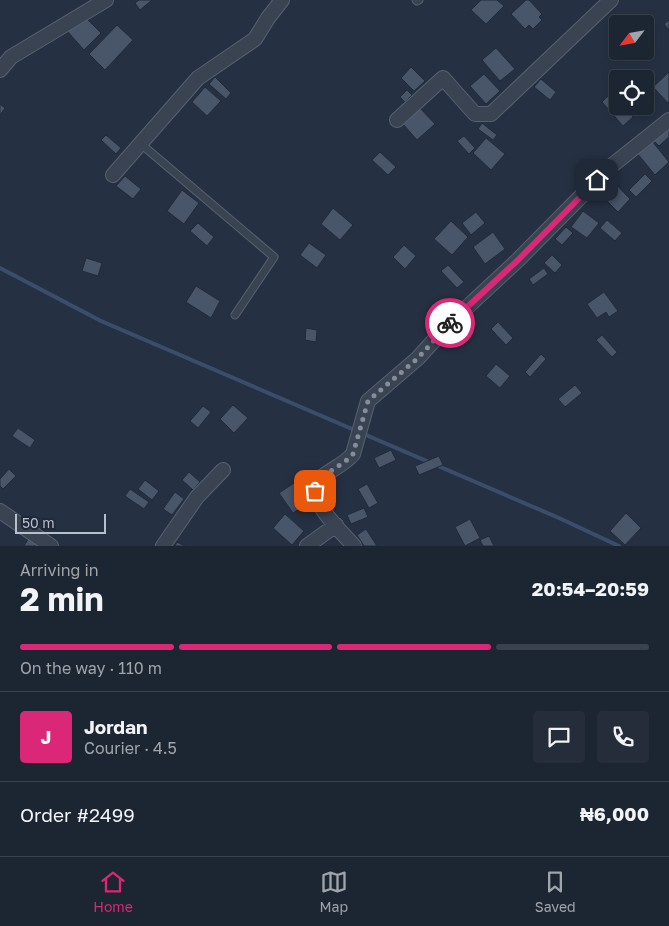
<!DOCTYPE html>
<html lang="en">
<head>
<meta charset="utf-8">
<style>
  body { margin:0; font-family:"Golos Text",sans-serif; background:#252d3a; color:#f1f3f6; height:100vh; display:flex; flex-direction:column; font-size:19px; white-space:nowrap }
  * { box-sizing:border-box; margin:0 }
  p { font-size:16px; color:#a0a5ac }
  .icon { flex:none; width:28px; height:28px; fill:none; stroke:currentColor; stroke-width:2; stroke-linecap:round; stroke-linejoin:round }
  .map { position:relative; height:546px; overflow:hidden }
  .side { display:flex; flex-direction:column; background:#1c2532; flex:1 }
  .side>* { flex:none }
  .needle { width:32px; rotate:239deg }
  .controls { position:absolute; left:609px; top:15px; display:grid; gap:10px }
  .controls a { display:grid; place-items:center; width:45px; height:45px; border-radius:5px; background:#1c2532; box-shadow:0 2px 8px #0003,0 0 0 1px #3a424d; font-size:25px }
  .scale { position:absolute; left:15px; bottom:12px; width:91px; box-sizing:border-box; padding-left:5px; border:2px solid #b7bfcc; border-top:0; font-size:14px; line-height:18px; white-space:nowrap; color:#b7bfcc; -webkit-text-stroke:4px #1e2838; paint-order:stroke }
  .pin { position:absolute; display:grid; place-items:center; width:42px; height:42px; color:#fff; margin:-21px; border-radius:10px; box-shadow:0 2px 8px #0006 }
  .courier { position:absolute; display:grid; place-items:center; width:50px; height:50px; margin:-25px; border:4px solid #db2777; border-radius:50%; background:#fff; color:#222; box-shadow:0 1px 6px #0007 }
  .summary em { font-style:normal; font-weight:700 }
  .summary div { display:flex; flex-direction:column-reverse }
  .summary { display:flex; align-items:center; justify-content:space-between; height:85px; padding:0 20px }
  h1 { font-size:32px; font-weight:700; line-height:38px }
  .bar { display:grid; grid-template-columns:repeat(4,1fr); gap:8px 5px; align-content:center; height:60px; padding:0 20px }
  .bar i { height:6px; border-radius:4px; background:#3a424d }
  .bar .selected { background:#db2777 }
  .bar p { grid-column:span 4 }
  .line { display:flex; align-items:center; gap:12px; padding:0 20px; border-top:1px solid #3a424d }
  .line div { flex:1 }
  .round { display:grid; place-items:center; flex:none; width:52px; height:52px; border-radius:5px; background:#252d3a }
  .dock { display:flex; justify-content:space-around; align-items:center; height:70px; border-top:1px solid #3a424d; background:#1c2532; font-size:14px; color:#a0a5ac }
  .dock a { display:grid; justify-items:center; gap:2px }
  .dock .selected { color:#db2777 }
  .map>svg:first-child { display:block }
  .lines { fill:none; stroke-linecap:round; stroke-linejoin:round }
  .stream { stroke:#3a4e6c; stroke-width:4 }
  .building { fill:#495569; stroke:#212a3a }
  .lane-casing { stroke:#586170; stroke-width:9 }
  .street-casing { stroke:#586170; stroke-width:16 }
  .lane { stroke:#3a4352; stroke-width:7 }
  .street { stroke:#3a4352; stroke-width:14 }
  .done { stroke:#848d9c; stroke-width:5; stroke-dasharray:0 9 }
  .route { stroke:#db2777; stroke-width:6 }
</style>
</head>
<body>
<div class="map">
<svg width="669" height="546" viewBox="0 0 669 546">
  <rect width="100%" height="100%" fill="#253143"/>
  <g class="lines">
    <!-- stream -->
    <path class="stream" d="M0 268 101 321 559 518 619 546"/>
  </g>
  <!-- building -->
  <path class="building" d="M139 0H152L140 10 135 3Z
    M481 0H497L504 6 486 24 471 10Z
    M526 0H529L542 14 539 17 542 20 533 29 529 25 525 29 511 14Z
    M84 16 101 33 84 50 68 32Z
    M621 18 628 23 618 24V29L614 27Z
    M669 20V30L664 24Z
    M117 25 133 40 105 70 89 54Z
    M496 48 515 69 500 81 482 60Z
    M411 67 425 81 414 91 401 78Z
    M669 72V103H668L653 87Z
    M484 74 500 91 486 104 470 86Z
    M215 77 231 93 226 99 209 84Z
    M541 79 556 92 550 100 534 87Z
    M205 87 221 101 207 116 192 102Z
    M407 90 412 95 405 102 400 97Z
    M611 93 618 100V106H624L633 117 623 126 602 102Z
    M0 104 5 108 0 115Z
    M420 108 435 124 417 140 403 124Z
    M482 123 497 135 493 140 478 129Z
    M669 126V137L659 146 653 140Z
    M106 135 121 148 116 154 101 140Z
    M464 136 475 148 469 154 457 141Z
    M486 138 505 154 491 170 473 153Z
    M652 141 669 162 655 175 637 153Z
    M380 152 396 167 388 175 372 160Z
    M645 174 652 181 636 197 629 190Z
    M125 176 141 189 133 199 116 186Z
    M611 179 630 199 618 212 598 192Z
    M182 190 199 203 184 224 167 211Z
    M333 208 353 225 340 240 321 224Z
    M583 211 599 223 587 238 571 227Z
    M476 212 485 223 471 235 462 223Z
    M607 220 622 233 615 241 600 228Z
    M451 221 468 237 452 255 434 239Z
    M198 223 214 237 207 246 190 231Z
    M566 227 573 233 562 245 555 239Z
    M493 232 505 249 485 264 473 247Z
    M309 243 326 255 317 268 300 255Z
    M404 245 416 256 405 269 393 257Z
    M552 255 562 265 555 273 544 263Z
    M86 258 102 263 98 276 82 271Z
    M448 265 464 282 457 288 441 271Z
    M544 268 548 274 533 285 529 279Z
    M196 286 220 301 211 318 186 302Z
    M604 292 618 311 609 317 606 312 597 318 587 304Z
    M498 322 513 338 506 345 491 329Z
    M306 328 317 330 316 342 305 340Z
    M602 335 617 352 612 357 596 340Z
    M541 354 546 359 530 377 525 372Z
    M496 364 510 376 500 388 486 376Z
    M575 385 582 393 565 407 558 399Z
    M233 405 248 418 234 433 220 419Z
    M203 406 211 412 198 428 190 421Z
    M18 428 35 440 30 448 12 436Z
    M391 450 396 460 379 468 374 458Z
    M439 456 443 465 419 475 415 466Z
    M9 469 16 476 3 489 0 486V479Z
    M189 472 200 482 193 490 182 480Z
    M145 480 159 491 152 500 138 489Z
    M294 483 308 503 293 513 279 493Z
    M367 484 378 503 369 508 358 489Z
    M130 489 149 502 144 509 125 496Z
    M175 492 184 499 172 515 163 509Z
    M364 508 368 517 351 524 347 515Z
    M626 513 641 528 625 545 610 531Z
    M285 514 304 531 292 545 273 528Z
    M470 519 480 538 465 546 455 527Z
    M366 529 377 546H364L357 535Z
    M30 536 45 546H24Z
    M489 536 494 546H483L480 540Z
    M177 542 185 546H175Z"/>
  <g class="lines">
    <!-- lane casing -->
    <g class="lane-casing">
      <path id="lane" d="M416 0 417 1 419 0
        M141 144 274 257 235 315"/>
    </g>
    <!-- street casing -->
    <g class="street-casing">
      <path id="street" d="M0 70 11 57 106 0
        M397 120 443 78 475 114H491L611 0
        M113 175 198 78 255 39 268 18 282 0
        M0 511 51 546
        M163 546 197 497 223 470
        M307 546 336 525
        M354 546C342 532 302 497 321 478 331 469 344 465 353 454L368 401 418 358 448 325 518 260 610 167 669 120"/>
    </g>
    <!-- lane -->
    <use href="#lane" class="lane"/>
    <!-- street -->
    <use href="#street" class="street"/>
  </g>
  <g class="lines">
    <!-- done -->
    <path class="done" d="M315 491C320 472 341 468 353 454L368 401 418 358 450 323"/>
    <!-- route -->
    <path class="route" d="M450 323 518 260 597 180"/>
  </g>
</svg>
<div class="controls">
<a><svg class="needle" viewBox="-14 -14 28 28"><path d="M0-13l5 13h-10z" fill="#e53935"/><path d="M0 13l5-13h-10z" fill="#a0a5ac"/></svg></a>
<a><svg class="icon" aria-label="locate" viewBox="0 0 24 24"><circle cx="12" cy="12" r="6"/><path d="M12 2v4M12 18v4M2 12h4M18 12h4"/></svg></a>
</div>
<div class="scale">50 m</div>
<div class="pin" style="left:315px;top:491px;background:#ea580c"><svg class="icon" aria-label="bag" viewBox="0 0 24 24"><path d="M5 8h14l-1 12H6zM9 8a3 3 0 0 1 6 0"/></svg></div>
<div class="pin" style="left:597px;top:180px;background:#1f2937"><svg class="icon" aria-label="home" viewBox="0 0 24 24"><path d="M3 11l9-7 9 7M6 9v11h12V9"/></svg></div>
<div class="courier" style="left:450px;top:323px"><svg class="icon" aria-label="bike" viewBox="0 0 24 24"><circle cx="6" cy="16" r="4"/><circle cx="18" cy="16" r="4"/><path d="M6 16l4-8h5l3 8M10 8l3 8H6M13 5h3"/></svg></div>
</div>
<section class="side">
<div class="summary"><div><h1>2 min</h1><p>Arriving in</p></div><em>20:54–20:59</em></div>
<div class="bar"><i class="selected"></i><i class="selected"></i><i class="selected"></i><i></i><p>On the way · 110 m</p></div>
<div class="line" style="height:90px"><b class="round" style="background:#db2777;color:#fff">J</b><div><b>Jordan</b><p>Courier · 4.5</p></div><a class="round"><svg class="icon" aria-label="chat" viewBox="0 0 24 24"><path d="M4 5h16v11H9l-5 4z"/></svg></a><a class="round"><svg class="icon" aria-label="phone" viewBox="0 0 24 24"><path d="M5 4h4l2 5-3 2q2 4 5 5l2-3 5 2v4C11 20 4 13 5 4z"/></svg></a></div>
<div class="line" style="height:65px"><div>Order #2499</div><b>₦6,000</b></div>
</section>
<nav class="dock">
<a class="selected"><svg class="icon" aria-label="home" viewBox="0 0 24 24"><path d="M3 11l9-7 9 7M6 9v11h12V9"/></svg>Home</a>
<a><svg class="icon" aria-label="map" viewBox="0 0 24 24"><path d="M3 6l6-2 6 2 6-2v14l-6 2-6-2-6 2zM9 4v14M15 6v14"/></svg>Map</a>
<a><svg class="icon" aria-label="saved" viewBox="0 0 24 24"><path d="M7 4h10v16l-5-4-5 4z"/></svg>Saved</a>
</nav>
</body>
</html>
